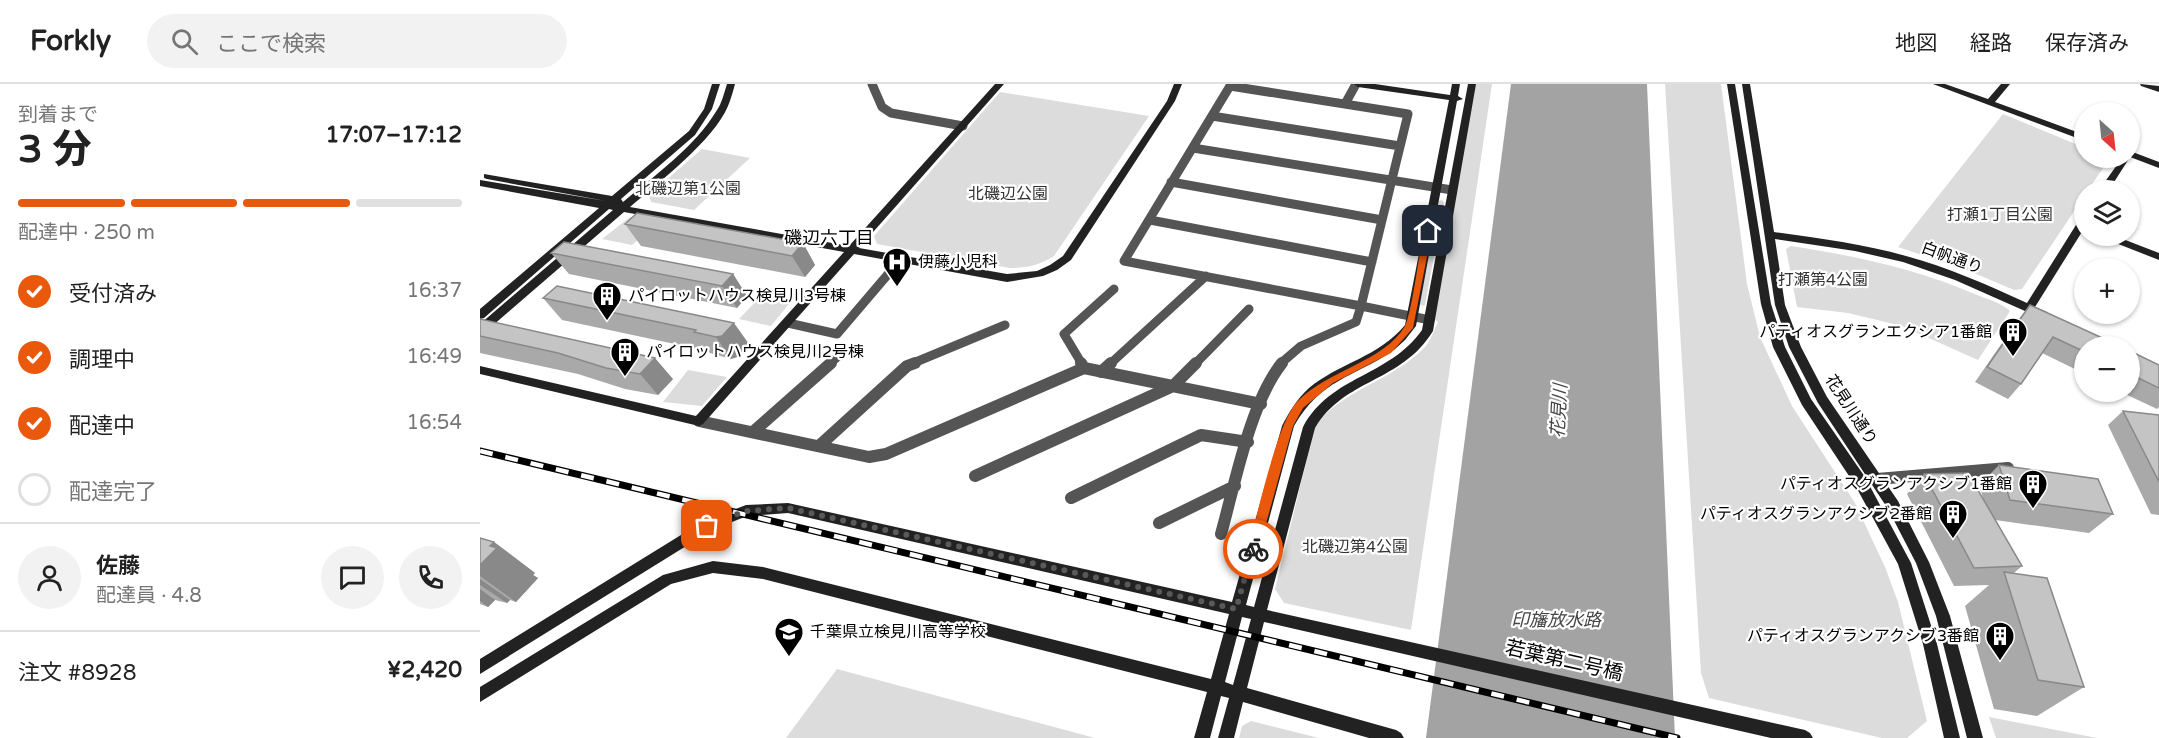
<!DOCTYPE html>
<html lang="ja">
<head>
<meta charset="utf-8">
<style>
  body { margin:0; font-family:"Varela Round","Noto Sans JP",sans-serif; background:#f2f2f2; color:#222; height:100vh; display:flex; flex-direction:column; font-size:22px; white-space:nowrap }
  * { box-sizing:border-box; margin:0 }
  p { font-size:20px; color:#767676 }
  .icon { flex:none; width:33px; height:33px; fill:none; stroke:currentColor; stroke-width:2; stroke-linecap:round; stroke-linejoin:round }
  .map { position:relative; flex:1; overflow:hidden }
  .side { display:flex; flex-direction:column; background:#fff; width:480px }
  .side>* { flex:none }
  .needle { width:39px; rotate:153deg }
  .buttons { position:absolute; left:1594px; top:18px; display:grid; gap:12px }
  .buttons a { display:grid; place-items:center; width:66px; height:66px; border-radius:50%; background:#fff; box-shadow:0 2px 4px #0004; font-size:30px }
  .pin { position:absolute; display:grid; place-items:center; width:51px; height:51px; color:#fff; margin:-26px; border-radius:12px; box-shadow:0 3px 9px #0006 }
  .courier { position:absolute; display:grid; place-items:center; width:60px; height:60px; margin:-30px; border:4px solid #ea580c; border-radius:50%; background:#fff; color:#222; box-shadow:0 2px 8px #0007 }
  .headline em { font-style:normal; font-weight:800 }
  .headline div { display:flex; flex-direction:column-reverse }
  .headline { display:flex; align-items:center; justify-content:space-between; height:102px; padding:0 18px }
  h1 { font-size:39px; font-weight:800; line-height:45px }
  .bar { display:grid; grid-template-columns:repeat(4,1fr); gap:9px 6px; align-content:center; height:72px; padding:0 18px }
  .bar i { height:8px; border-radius:4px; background:#e0e0e0 }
  .bar .current { background:#ea580c }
  .bar p { grid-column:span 4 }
  .line { display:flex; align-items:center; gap:15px; padding:0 18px; border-top:2px solid #e0e0e0 }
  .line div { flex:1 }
  .round { display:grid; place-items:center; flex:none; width:63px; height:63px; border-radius:32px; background:#f2f2f2 }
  ol { padding:0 18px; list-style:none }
  li { display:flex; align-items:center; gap:18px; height:66px }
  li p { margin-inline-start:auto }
  li .icon { padding:6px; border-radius:50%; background:#ea580c; color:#fff; stroke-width:4 }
  li:last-child { color:#767676 }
  li i { width:33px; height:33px; border:3px solid #e0e0e0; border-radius:50% }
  header { display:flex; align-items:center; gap:36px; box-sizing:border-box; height:84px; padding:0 30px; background:#fff; border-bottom:2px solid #e0e0e0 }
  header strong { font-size:28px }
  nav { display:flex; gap:33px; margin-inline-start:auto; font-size:21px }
  .search { width:420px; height:54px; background:#f2f2f2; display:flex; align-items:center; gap:15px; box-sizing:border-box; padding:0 21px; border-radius:33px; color:#767676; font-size:22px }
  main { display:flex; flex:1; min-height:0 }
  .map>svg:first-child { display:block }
  .green { fill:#dcdcdc }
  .water { fill:#a3a3a3 }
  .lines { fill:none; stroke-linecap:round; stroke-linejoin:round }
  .street-far1 { stroke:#555; stroke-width:9 }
  .street { stroke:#555; stroke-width:12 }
  .secondary { fill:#222; fill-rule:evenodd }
  .rail-casing { stroke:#000; stroke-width:7 }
  .rail { stroke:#fff; stroke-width:4.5; stroke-dasharray:13; stroke-linecap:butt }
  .wall { fill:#a9a9a9 }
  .shaded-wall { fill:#898989 }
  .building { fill:#c4c4c4; stroke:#898989; stroke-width:1.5 }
  .route { fill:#ea580c }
  .done { stroke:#595959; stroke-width:6; stroke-dasharray:0 10.8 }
  .labels { text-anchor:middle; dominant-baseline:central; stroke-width:4.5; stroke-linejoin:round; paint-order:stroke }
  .park-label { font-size:16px; fill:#333; stroke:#fff }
  .street-label { font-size:16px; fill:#000; stroke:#fff }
  .poi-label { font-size:16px; fill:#000; stroke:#fff; text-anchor:start }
  .neighbourhood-label { font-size:18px; fill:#000; stroke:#fff }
  .water-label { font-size:18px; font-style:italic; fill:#444; stroke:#fff }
  .near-street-label { font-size:20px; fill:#000; stroke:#fff }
</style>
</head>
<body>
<header>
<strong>Forkly</strong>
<div class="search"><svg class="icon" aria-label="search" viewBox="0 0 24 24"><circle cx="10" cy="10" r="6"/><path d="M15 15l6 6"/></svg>ここで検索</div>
<nav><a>地図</a><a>経路</a><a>保存済み</a></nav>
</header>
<main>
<section class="side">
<div class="headline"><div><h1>3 分</h1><p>到着まで</p></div><em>17:07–17:12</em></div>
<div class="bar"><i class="current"></i><i class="current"></i><i class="current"></i><i></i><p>配達中 · 250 m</p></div>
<ol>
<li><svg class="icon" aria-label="check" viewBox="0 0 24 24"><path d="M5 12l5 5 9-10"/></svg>受付済み<p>16:37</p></li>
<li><svg class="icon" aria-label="check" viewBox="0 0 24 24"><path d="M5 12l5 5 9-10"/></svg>調理中<p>16:49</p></li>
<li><svg class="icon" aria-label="check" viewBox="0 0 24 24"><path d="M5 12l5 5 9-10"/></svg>配達中<p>16:54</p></li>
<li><i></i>配達完了</li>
</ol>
<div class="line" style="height:108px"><a class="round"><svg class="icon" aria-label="person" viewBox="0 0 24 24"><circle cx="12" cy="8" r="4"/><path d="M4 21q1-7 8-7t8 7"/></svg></a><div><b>佐藤</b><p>配達員 · 4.8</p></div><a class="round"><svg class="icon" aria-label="chat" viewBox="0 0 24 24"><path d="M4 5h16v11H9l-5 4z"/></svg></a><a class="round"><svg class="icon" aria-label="phone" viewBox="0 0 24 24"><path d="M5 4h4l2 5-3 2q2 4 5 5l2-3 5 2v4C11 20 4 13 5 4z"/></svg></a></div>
<div class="line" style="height:78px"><div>注文 #8928</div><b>¥2,420</b></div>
</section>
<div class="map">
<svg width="1679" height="654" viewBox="0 0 1679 654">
  <rect width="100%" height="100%" fill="#fff"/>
  <!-- green -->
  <path class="green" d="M995 0H1012L931 546 804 519 795 505 835 342C864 304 913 297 945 263 951 256 954 246 958 238L954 235Z
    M1185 0H1241L1267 200 1280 253 1312 322 1375 419 1405 483 1418 518 1447 637 1427 654H1402L1229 614 1221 589Z
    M520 8 669 32 574 172C560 181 547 184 530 184L397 160 394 152Z
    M1523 30 1605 64V74H1630L1608 106H1605V111L1542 205 1534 206 1487 186 1418 163Z
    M222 65 270 74 214 126 171 118 169 111Z
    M962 116 964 118 945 221 942 222 940 220 959 117Z
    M150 133 177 140 152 161 122 155Z
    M1311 162C1376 172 1437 185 1497 211 1507 215 1522 219 1530 227L1498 276 1422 242 1368 229 1317 223 1306 165Z
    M285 208 313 215 291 242 259 235Z
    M208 286 247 293 222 322 183 318Z
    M357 585 615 654H306Z
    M1509 633 1617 654H1516Z
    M771 637 839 654H759L762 642Z"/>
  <!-- water -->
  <path class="water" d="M1031 0H1167L1195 654H946Z"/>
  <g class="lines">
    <!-- street-far1 -->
    <path class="street-far1" d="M392 0 402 23 411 29 483 42
      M750 2 928 30 881 222 644 177Z
      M865 20 876 0
      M732 32 920 62
      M713 64 972 106
      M691 98 902 136
      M670 136 892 178
      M881 222 950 236
      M308 239 357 250 421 175
      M349 280 363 268
      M431 280 525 241
      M602 280 584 250 634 205
      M630 280 726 192
      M715 280 769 225
      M800 280 821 262 876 238 881 222"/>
    <!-- street -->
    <path class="street" d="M601 279 604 284
      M621 288 631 279
      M219 337 389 373 406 370 604 284 781 320
      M273 348 351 279
      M339 362 427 282 435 279
      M495 392 693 302 716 279
      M1397 395 1528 384
      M591 414 721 351 768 358
      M679 439 755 402
      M741 450C755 400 770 319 802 279"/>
    <!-- secondary -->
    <path class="secondary" d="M232 0H240L232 25 215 51 141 115 143 118C175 91 215 63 237 26 242 19 244 9 247 0H255C253 7 251 15 248 22 234 56 178 99 150 123L369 162 515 0H524L379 164 527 190 557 187 570 181 583 172 687 17 694 0H702L695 17 591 176 577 186 563 192 527 198 374 170 223 340 219 342 0 290V282L216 332 364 168 144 128 4 249 0 250V240L133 126 129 125 4 234 0 235V225L119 124 0 102V96L126 117 7 95 4 94V90L132 112 209 47 224 25Z
      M874 0H895L970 11 972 0H980L978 12 983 15 977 17 936 242 925 256 914 266C873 294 841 295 814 342L766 521 774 523 823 343C851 291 909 293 942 246L988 0H996L953 247C921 299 865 294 835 344L787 526 1325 646 1330 649 1333 654H1291L784 538 767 604 916 646 921 649 924 654H889L763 618 754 654H738L749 614 741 612 730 654H714L727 608 283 495 233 489 191 500 0 618V603L183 491 233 477 283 483 731 595 749 530 308 429 267 432 232 446 0 590V575L222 438 266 421 308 419 752 518 802 342C809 328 817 315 829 304 859 279 899 273 925 241L969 16 878 3ZM762 533 771 535 753 601 745 598Z
      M1247 0H1255L1291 220 1305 263 1331 315 1385 393 1431 479 1457 560 1480 654H1464L1443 560 1418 480 1375 401 1322 321 1293 263 1281 220Z
      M1262 0H1270L1294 148C1338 154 1383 160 1426 172 1468 183 1507 201 1547 219L1601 133 1605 132V143L1555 223 1567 228 1568 231 1567 234 1563 235 1475 196 1423 178 1375 167 1295 155 1305 221 1321 263 1347 313 1418 417 1449 478 1470 532 1503 654H1487L1456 532 1436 479 1408 425 1338 319 1309 263 1295 221Z
      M1453 0H1465L1508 15 1521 0H1530L1515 18 1605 51V57Z
      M1660 0 1679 2V8L1661 2Z
      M1650 67 1679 78V84L1650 73 1629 106H1619L1642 74H1650Z
      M1622 152H1635L1679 169V176L1623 154Z"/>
    <!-- rail casing -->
    <g class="rail-casing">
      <path id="rail" d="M0 367 1197 654"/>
    </g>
    <!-- rail -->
    <use href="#rail" class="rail"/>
  </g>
  <!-- wall -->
  <path class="wall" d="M145 140 323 159 335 181 325 193 161 162Z
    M71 169 253 190 267 212 257 224 89 190Z
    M77 202 269 260 257 273 251 275 230 269 228 267 82 236 63 214Z
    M1550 221 1605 262V290L1562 269 1541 300 1528 315 1495 298 1538 236Z
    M0 235 193 295 178 311 145 305 98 290 0 269Z
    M1650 267 1679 281V323L1677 325 1641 308H1650Z
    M1643 327 1679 331V431L1671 430 1628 341Z
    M1519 381 1633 430 1609 449 1515 436 1542 482 1534 489 1604 603 1557 632 1514 625 1485 522 1509 501 1474 502 1427 410 1444 390 1504 417 1499 401Z
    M0 454 14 458 55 489 53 491 58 494 36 518 30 516 27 519 15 516 8 523 0 520Z"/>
  <!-- shaded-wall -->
  <path class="shaded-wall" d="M323 159 335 181 325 193 312 172Z
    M253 190 267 212 257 224 242 202Z
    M254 239 269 260 257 273 251 275 236 253Z
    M175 274 193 295 178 311 160 290Z
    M14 458 55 489 53 491 58 494 36 518 0 492V481L10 462Z
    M0 495 30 516 27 519 0 501Z
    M0 505 15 516 8 523 0 517Z"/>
  <!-- building -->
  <path class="building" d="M157 129 323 159 312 172 145 140Z
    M84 158 253 190 242 202 71 169Z
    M77 202 254 239 242 252 236 253 214 248 216 246 63 214Z
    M1550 221 1640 262H1605V268L1573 253 1541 300 1507 283Z
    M0 235 175 274 160 290 126 284 78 269 0 252Z
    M1650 267 1679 281V304L1650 290Z
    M1643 327 1679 331V398Z
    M1519 381 1618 395 1633 430 1530 416Z
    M1488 389 1542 482 1494 484 1444 390Z
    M0 454 14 458 10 462 17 464 0 481Z
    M1524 488 1567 494 1604 603 1558 596Z"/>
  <!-- route -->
  <path class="route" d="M948 144 952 147 933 244 911 269 853 299 823 324 813 342 779 465 777 469H769L768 465C777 433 797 339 817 318 847 286 904 278 925 242 932 228 940 166 943 147Z"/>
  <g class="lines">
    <!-- done -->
    <path class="done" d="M227 442 266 427 308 424 756 525 773 465"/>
  </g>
  <!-- icons -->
  <defs>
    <g id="hospital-pin" transform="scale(1.5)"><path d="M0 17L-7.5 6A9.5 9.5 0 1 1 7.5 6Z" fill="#000" stroke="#fff"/><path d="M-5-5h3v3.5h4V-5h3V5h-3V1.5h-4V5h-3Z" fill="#fff"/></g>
    <g id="building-pin" transform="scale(1.5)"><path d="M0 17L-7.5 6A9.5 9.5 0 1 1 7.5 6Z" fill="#000" stroke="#fff"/><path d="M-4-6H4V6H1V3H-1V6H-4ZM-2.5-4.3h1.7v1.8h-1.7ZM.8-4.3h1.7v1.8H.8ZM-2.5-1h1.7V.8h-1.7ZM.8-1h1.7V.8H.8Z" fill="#fff"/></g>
    <g id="school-pin" transform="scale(1.5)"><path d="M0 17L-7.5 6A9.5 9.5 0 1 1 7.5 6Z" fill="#000" stroke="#fff"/><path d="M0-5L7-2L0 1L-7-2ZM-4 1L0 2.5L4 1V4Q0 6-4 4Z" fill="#fff"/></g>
  </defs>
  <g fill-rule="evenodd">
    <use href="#hospital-pin" x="417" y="178"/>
    <use href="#building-pin" x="127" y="212"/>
    <use href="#building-pin" x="1533" y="248"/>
    <use href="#building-pin" x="145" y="268"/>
    <use href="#building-pin" x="1553" y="400"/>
    <use href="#building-pin" x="1473" y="430"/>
    <use href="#school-pin" x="309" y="548"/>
    <use href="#building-pin" x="1520" y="552"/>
  </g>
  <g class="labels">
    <!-- park labels -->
    <g class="park-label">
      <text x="208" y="105">北磯辺第1公園</text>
      <text x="528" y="110">北磯辺公園</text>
      <text x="1520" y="131">打瀬1丁目公園</text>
      <text x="1343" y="196">打瀬第4公園</text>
      <text x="875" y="463">北磯辺第4公園</text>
    </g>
    <!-- street labels -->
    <g class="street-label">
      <text transform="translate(1472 174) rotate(20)">白帆通り</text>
      <text transform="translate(1371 326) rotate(57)">花見川通り</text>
    </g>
    <!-- poi labels -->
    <g class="poi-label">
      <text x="438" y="178">伊藤小児科</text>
      <text x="148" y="212">パイロットハウス検見川3号棟</text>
      <text x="1512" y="248" text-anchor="end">パティオスグランエクシア1番館</text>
      <text x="166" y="268">パイロットハウス検見川2号棟</text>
      <text x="1532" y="400" text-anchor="end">パティオスグランアクシブ1番館</text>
      <text x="1452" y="430" text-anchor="end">パティオスグランアクシブ2番館</text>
      <text x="330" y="548">千葉県立検見川高等学校</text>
      <text x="1499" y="552" text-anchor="end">パティオスグランアクシブ3番館</text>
    </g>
    <!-- neighbourhood labels -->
    <g class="neighbourhood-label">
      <text x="349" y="154">磯辺六丁目</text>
    </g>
    <!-- water labels -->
    <g class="water-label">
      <text transform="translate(1079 327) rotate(-87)">花見川</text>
      <text x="1076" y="536">印旛放水路</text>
    </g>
    <!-- near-street labels -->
    <g class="near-street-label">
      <text transform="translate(1084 577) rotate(13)">若葉第二号橋</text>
    </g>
  </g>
</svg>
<div class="buttons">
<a><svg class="needle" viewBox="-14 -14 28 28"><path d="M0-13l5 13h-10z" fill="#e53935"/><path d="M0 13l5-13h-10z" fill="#767676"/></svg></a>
<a><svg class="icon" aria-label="layers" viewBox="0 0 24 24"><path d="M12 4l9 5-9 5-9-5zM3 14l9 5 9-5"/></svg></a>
<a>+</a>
<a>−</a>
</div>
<div class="pin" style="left:227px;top:442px;background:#ea580c"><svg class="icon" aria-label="bag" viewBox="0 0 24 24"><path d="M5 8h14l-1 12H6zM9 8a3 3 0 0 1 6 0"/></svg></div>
<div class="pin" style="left:948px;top:147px;background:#1f2937"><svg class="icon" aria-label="home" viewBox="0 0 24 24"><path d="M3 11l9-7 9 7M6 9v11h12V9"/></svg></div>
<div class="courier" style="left:773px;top:465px"><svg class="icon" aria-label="bike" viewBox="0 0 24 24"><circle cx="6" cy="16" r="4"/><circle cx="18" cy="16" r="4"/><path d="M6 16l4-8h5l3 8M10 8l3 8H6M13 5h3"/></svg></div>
</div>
</main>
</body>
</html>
